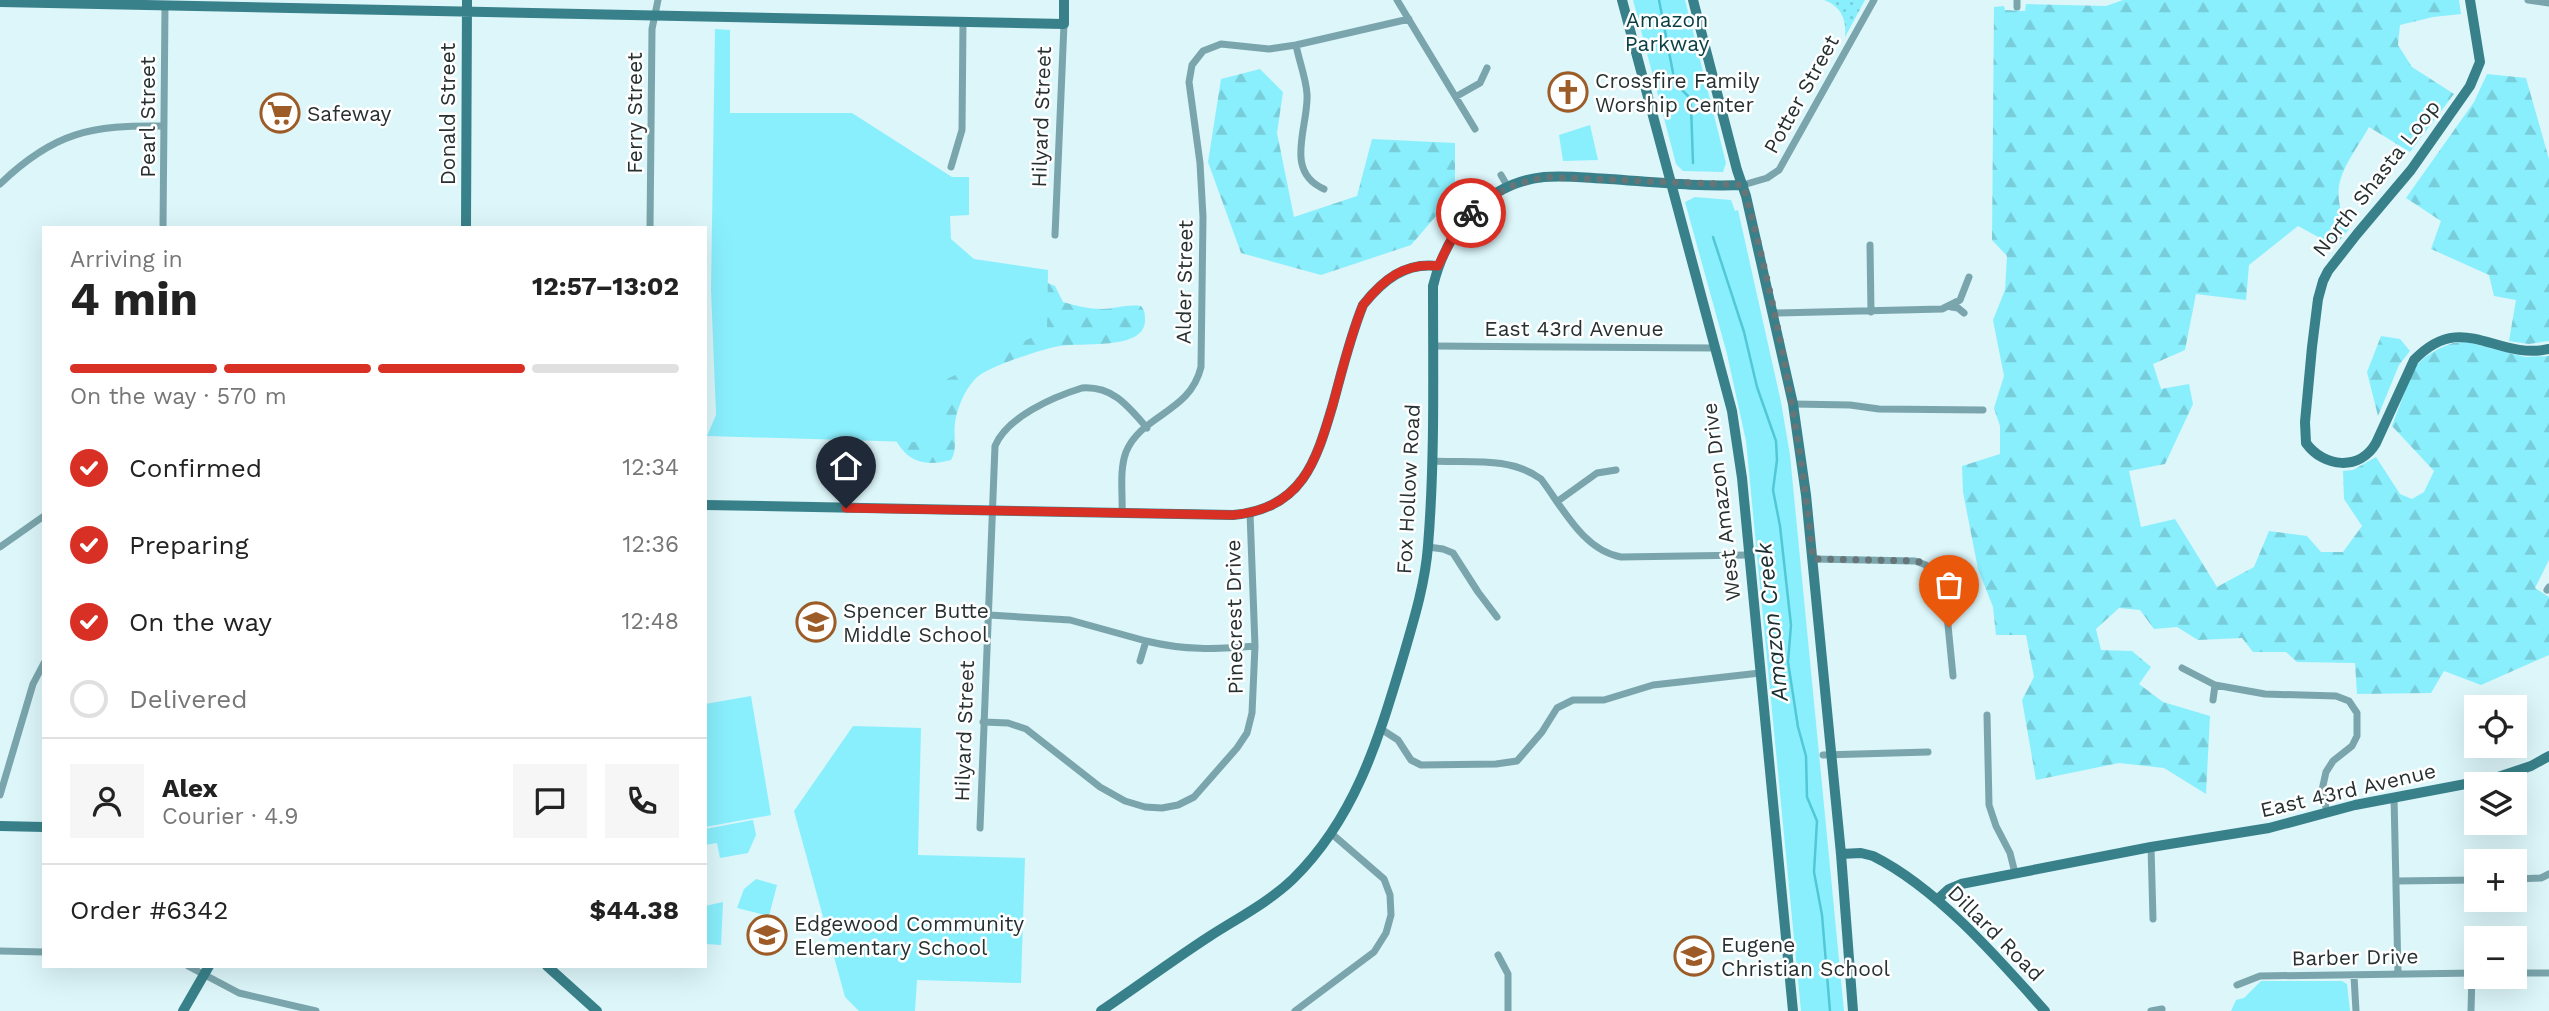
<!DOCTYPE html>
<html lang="en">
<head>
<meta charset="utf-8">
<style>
  body { margin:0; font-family:"Work Sans",sans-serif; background:#f6f6f6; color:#222; height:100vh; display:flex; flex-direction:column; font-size:26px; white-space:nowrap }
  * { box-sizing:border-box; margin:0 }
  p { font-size:23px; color:#767676 }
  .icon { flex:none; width:38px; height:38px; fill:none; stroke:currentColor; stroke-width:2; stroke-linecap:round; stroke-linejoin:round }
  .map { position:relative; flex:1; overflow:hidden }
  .sheet { position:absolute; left:42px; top:226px; width:665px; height:742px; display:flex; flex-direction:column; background:#fff; border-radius:0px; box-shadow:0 7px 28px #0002 }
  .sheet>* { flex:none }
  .controls { position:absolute; left:2464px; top:695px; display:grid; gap:14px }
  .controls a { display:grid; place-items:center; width:63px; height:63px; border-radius:0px; background:#fff; box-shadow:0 7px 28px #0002; font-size:35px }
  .pin { position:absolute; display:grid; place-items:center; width:60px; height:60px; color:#fff; margin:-72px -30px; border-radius:50% 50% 50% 0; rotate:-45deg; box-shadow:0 0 7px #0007 }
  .pin .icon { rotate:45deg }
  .courier { position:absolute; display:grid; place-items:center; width:70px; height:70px; margin:-35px; border:5px solid #d93025; border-radius:50%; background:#fff; color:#222; box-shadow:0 2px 9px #0007 }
  .headline em { font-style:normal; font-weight:700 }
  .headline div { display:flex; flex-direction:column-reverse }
  .headline { display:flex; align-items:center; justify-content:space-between; height:119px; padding:0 28px }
  h1 { font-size:46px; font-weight:700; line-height:52px }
  .bar { display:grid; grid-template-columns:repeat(4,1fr); gap:10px 7px; align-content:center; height:84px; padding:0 28px }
  .bar i { height:9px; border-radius:5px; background:#e0e0e0 }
  .bar .current { background:#d93025 }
  .bar p { grid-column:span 4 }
  .line { display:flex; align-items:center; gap:18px; padding:0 28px; border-top:2px solid #e0e0e0 }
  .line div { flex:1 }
  .round { display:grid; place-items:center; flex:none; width:74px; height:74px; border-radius:0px; background:#f6f6f6 }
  ol { padding:0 28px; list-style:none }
  li { display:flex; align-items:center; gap:21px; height:77px }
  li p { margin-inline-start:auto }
  li .icon { padding:7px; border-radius:50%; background:#d93025; color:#fff; stroke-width:4 }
  li:last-child { color:#767676 }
  li i { width:38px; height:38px; border:4px solid #e0e0e0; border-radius:50% }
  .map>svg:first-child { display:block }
  .grass { fill:url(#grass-dots) }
  .forest { fill:url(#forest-firs) }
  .green { fill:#8aeffd }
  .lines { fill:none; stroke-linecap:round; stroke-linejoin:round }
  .stream { stroke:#52c7d6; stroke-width:2.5 }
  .street { stroke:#7aa5ac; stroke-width:7 }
  .secondary { stroke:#39818a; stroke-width:10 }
  .done { stroke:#667678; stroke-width:7; stroke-dasharray:0 12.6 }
  .route { stroke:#d93025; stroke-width:9 }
  .labels { text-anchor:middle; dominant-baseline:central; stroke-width:5; stroke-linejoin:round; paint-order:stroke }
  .park-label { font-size:21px; fill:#094147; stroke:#fff }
  .poi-label { font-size:21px; fill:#273132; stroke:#fff; text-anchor:start }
  .street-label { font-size:21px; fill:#273132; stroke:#fff }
  .water-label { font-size:23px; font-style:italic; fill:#192e31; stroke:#fff }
</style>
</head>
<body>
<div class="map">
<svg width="2549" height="1011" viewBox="0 0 2549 1011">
  <defs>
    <pattern id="grass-dots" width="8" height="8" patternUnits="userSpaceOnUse" patternTransform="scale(1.75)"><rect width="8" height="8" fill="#8aeffd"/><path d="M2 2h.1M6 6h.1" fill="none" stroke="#77cdd9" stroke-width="1.8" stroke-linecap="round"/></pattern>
    <pattern id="forest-firs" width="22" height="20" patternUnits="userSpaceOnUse" patternTransform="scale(1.75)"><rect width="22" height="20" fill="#8aeffd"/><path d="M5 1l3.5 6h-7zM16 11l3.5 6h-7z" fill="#77cdd9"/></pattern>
  </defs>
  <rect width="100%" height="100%" fill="#dcf6fa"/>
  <!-- grass -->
  <path class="grass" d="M1824 0H1865L1845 37C1847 20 1841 6 1824 0Z"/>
  <!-- forest -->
  <path class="forest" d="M2123 0H2459L2461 14 2433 17 2400 25 2398 45 2412 67 2454 94 2410 152 2369 127C2347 166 2325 184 2349 229L2335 246 2298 226 2249 265 2246 300 2196 294 2185 350 2153 364 2161 389 2189 384 2193 404 2165 464 2129 471 2141 527 2175 519 2217 587 2254 567 2269 531 2307 536 2321 552H2343L2362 526 2344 499 2343 471 2353 470 2376 457 2400 494 2412 499 2424 492 2434 471 2392 426 2413 369 2425 357 2440 348 2453 343 2467 342 2525 357 2549 356V560L2535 588 2549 597V655L2481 685 2444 671 2431 693 2357 694 2355 663 2297 662 2286 652H2253L2242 638 2198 640 2177 627 2154 629 2140 610 2119 608 2096 629 2101 650 2132 651 2151 667 2139 684 2163 702 2210 716 2206 794 2164 768 2119 763 2036 780 2022 700 2034 677 2026 635H1996L1993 607 1978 569 1963 492 1962 466 2000 454V426L1994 408 2004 376 1993 320 2005 290 2007 256 1992 240 1994 7 2004 6 2005 10 2025 11 2026 4 2106 6Z
    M1260 69 1283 92 1277 133 1294 217 1357 196 1372 139 1455 143V194L1411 245 1321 275 1241 253 1208 162 1221 79Z
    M2487 74 2526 78 2549 159V341L2529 344 2509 341 2516 300 2494 296 2489 275 2431 249 2441 221 2406 198 2474 102Z
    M797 220 1038 279 1055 286 1063 302C1076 306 1089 309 1102 309 1115 309 1127 304 1141 306 1145 311 1145 314 1145 321 1144 351 1080 342 1059 346 1040 350 1000 363 983 373 968 381 957 407 955 423 953 436 958 449 951 460 924 467 907 462 894 437Z
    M2381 336 2400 339 2410 351 2399 365 2378 416 2367 372Z"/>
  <!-- green -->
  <path class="green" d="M1633 0H1685L1726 163 1723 172 1683 171 1676 164Z
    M715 29 730 30V113H852L952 177H969V215L950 216 951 239 974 259 1048 270 1047 330 947 379 945 443 707 436 716 415 711 289Z
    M1590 125 1598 160 1563 161 1559 135Z
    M1695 197 1731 200 1735 211 1738 210 1781 402 1790 455 1844 1011H1801L1746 441 1727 354 1685 202Z
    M751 696 771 815 705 827V704Z
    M853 726 921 728 918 855 1025 858 1021 983 917 980 915 1011H859L845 997 794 811Z
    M753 820 756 835 748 853 720 858 717 843 705 845V829Z
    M756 879 777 885 769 916 737 908 744 889Z
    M723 902 721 945 706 944 705 906Z
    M2261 981H2342L2347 984 2350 1011H2231L2236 1000 2244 998Z"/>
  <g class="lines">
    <!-- stream -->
    <path class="stream" d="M1659 0 1675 83 1688 96 1691 106 1693 163
      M1713 237 1744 332 1757 387 1776 441 1777 460 1773 490 1780 526 1791 625 1788 662 1798 727 1806 756 1807 797 1817 821 1814 872 1822 915 1830 1011"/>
    <!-- street -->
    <path class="street" d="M1397 0 1475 129
      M2528 0 2549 3
      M2017 7V0
      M1296 45C1299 61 1306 78 1307 94 1309 126 1283 171 1324 189
      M1457 96 1480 83 1487 68
      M951 167 962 130 963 22
      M1501 175 1508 187
      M0 184C54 132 91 125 164 126
      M1743 185 1767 178 1779 170 1874 0
      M163 228 165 6
      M650 228 652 29 658 0
      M1055 235 1064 24
      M1870 245 1871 312
      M1951 307 1958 308 1964 313
      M1773 313 1942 309 1960 300 1969 277
      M1433 346 1715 348
      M1793 404 1850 405 1879 409 1983 410
      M1432 461C1468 463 1510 456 1541 479 1563 508 1583 550 1621 557L1749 555
      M1558 501 1597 473 1616 470
      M1122 513C1123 494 1119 471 1126 452 1142 414 1190 413 1201 367L1203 217 1200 163 1189 82 1192 65 1203 51 1221 44 1269 49 1296 45 1409 19
      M0 547 44 516
      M1428 547 1443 549 1453 553 1478 592 1497 617
      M1813 559 1915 561 1926 565 1947 615 1953 676
      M2547 590 2549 587
      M989 615 1070 620 1146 641
      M1140 661 1146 641C1188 651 1213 649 1255 646
      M2182 668 2215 685 2265 694 2336 696 2349 701 2357 713V736L2352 746 2333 761 2326 772 2322 790 2327 812
      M2213 700 2215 685
      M1987 715 1989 805 1996 826 2010 853 2015 873
      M983 722 1008 723 1026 729 1100 787 1125 801 1145 807 1162 808 1178 805 1194 797 1237 748 1247 733 1252 713 1255 646 1250 513
      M1381 729 1398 740 1411 760 1421 765 1496 764 1517 761 1542 732 1557 708 1573 700H1604L1653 685 1760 673
      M1823 755 1928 752
      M0 795 33 684 44 663
      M2394 797 2398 974
      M980 828 995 446C1007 417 1053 397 1082 388 1113 386 1128 406 1147 428
      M2151 847 2153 919
      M2515 879 2541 878 2549 874
      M2396 881 2476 880
      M0 951 44 952
      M1498 955 1508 974V1011
      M188 966 239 993 316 1011
      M2515 973H2549
      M2354 976 2356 1011
      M2237 985 2260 976 2476 973
      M1295 1011 1374 952 1386 933 1391 915 1390 895 1384 879 1332 834
      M2151 1011 2162 1009
      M2471 1011 2472 973"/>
    <!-- secondary -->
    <path class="secondary" d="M1622 0 1732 411 1742 478 1793 1011
      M1693 0 1737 170 1746 196 1793 404 1806 495 1841 854 1853 1011
      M2470 0 2480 62 2470 86 2411 170 2357 234 2328 271 2323 281 2318 299 2312 347 2305 422 2306 443C2324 468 2360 471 2376 443L2414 360C2463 309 2495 361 2549 349
      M0 2 1064 24V0
      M466 228 467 0
      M705 505 1233 515C1302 509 1316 462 1333 404 1342 371 1350 337 1363 305 1383 280 1405 262 1438 266
      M0 826 44 827
      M1841 854 1861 853 1873 856C1937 888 1998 958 2045 1011
      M1937 900 1949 889 1961 884 2151 847 2269 828 2355 805 2492 779 2531 766 2549 756
      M547 966 597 1011
      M183 1011 209 966
      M1101 1011C1138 986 1173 960 1210 936 1238 918 1269 902 1293 879 1354 819 1377 744 1401 664 1412 626 1425 586 1428 546 1435 460 1433 372 1433 286 1446 232 1485 183 1544 177 1565 175 1587 178 1609 179 1653 182 1699 187 1743 185"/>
  </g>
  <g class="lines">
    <!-- done -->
    <path class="done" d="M1471 213 1508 187 1543 177 1743 185C1777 307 1800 433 1813 559L1915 561C1920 562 1923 562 1926 566 1934 575 1947 614 1949 627"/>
    <!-- route -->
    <path class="route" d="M846 508 1233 515C1302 509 1316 462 1333 404 1342 371 1350 337 1363 305 1383 280 1404 262 1438 266L1457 228 1471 213"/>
  </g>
  <!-- icons -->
  <defs>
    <g id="church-ring" transform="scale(2.0125)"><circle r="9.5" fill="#fff" stroke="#9d5c27" stroke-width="1.5"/><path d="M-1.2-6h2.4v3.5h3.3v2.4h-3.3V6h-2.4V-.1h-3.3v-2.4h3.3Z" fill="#9d5c27"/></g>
    <g id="supermarket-ring" transform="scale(2.0125)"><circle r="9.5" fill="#fff" stroke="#9d5c27" stroke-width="1.5"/><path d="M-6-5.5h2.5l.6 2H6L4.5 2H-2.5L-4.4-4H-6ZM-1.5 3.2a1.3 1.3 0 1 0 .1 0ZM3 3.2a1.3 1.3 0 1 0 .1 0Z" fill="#9d5c27"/></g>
    <g id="school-ring" transform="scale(2.0125)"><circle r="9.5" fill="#fff" stroke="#9d5c27" stroke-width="1.5"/><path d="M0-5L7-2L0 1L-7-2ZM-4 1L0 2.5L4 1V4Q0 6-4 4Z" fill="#9d5c27"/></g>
  </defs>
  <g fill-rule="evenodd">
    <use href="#church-ring" x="1568" y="92"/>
    <use href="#supermarket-ring" x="280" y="113"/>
    <use href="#school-ring" x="816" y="622"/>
    <use href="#school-ring" x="767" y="935"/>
    <use href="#school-ring" x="1694" y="956"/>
  </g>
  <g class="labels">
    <!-- park labels -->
    <g class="park-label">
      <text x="1667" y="19">Amazon<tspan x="1667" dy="24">Parkway</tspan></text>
    </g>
    <!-- poi labels -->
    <g class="poi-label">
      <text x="1595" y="80">Crossfire Family<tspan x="1595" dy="24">Worship Center</tspan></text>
      <text x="307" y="113">Safeway</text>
      <text x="843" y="610">Spencer Butte<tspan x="843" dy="24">Middle School</tspan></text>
      <text x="794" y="923">Edgewood Community<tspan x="794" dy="24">Elementary School</tspan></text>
      <text x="1721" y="944">Eugene<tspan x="1721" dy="24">Christian School</tspan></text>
    </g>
    <!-- street labels -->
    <g class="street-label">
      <text transform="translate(1801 94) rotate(-61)">Potter Street</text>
      <text transform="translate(634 113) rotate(-90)">Ferry Street</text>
      <text transform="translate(447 114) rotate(-90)">Donald Street</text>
      <text transform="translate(147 117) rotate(-90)">Pearl Street</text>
      <text transform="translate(1041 117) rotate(-88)">Hilyard Street</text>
      <text transform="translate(2376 178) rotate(-52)">North Shasta Loop</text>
      <text transform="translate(1184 282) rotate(-89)">Alder Street</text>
      <text x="1574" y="328">East 43rd Avenue</text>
      <text transform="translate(1408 489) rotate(-87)">Fox Hollow Road</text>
      <text transform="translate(1721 502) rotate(-97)">West Amazon Drive</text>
      <text transform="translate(1234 617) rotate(-91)">Pinecrest Drive</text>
      <text transform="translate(964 731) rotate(-88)">Hilyard Street</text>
      <text transform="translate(2348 790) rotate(-13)">East 43rd Avenue</text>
      <text transform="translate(1996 933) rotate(45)">Dillard Road</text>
      <text transform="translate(2355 957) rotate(-1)">Barber Drive</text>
    </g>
    <!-- water labels -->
    <g class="water-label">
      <text transform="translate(1772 622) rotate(-96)">Amazon Creek</text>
    </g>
  </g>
</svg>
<div class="controls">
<a><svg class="icon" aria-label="locate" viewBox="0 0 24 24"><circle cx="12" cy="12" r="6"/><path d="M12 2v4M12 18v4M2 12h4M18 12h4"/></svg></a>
<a><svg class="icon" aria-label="layers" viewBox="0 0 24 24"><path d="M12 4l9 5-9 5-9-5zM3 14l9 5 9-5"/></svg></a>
<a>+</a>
<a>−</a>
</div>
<div class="pin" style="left:1949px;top:627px;background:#ea580c"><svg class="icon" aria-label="bag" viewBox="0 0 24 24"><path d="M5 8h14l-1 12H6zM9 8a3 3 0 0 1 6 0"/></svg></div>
<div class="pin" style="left:846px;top:508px;background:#1f2937"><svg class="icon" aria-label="home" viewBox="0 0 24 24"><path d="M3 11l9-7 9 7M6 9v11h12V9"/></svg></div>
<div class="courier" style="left:1471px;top:213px"><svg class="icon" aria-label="bike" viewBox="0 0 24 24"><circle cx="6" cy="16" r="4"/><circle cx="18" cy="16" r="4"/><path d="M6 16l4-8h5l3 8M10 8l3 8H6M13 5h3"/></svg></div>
<section class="sheet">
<div class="headline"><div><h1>4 min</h1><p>Arriving in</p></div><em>12:57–13:02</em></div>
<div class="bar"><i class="current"></i><i class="current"></i><i class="current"></i><i></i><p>On the way · 570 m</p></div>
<ol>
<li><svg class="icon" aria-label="check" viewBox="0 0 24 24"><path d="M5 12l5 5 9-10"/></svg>Confirmed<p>12:34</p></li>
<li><svg class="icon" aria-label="check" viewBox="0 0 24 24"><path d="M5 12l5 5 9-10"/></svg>Preparing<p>12:36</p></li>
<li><svg class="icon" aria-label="check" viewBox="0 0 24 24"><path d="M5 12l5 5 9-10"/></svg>On the way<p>12:48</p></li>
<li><i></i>Delivered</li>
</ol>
<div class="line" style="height:126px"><a class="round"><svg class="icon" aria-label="person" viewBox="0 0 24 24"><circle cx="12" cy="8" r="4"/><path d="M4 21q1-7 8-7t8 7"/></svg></a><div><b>Alex</b><p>Courier · 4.9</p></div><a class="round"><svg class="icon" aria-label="chat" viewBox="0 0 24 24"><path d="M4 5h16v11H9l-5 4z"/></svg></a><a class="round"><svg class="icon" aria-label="phone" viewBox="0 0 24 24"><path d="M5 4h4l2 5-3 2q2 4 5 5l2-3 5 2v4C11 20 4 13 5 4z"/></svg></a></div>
<div class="line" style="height:91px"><div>Order #6342</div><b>$44.38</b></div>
</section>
</div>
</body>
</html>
